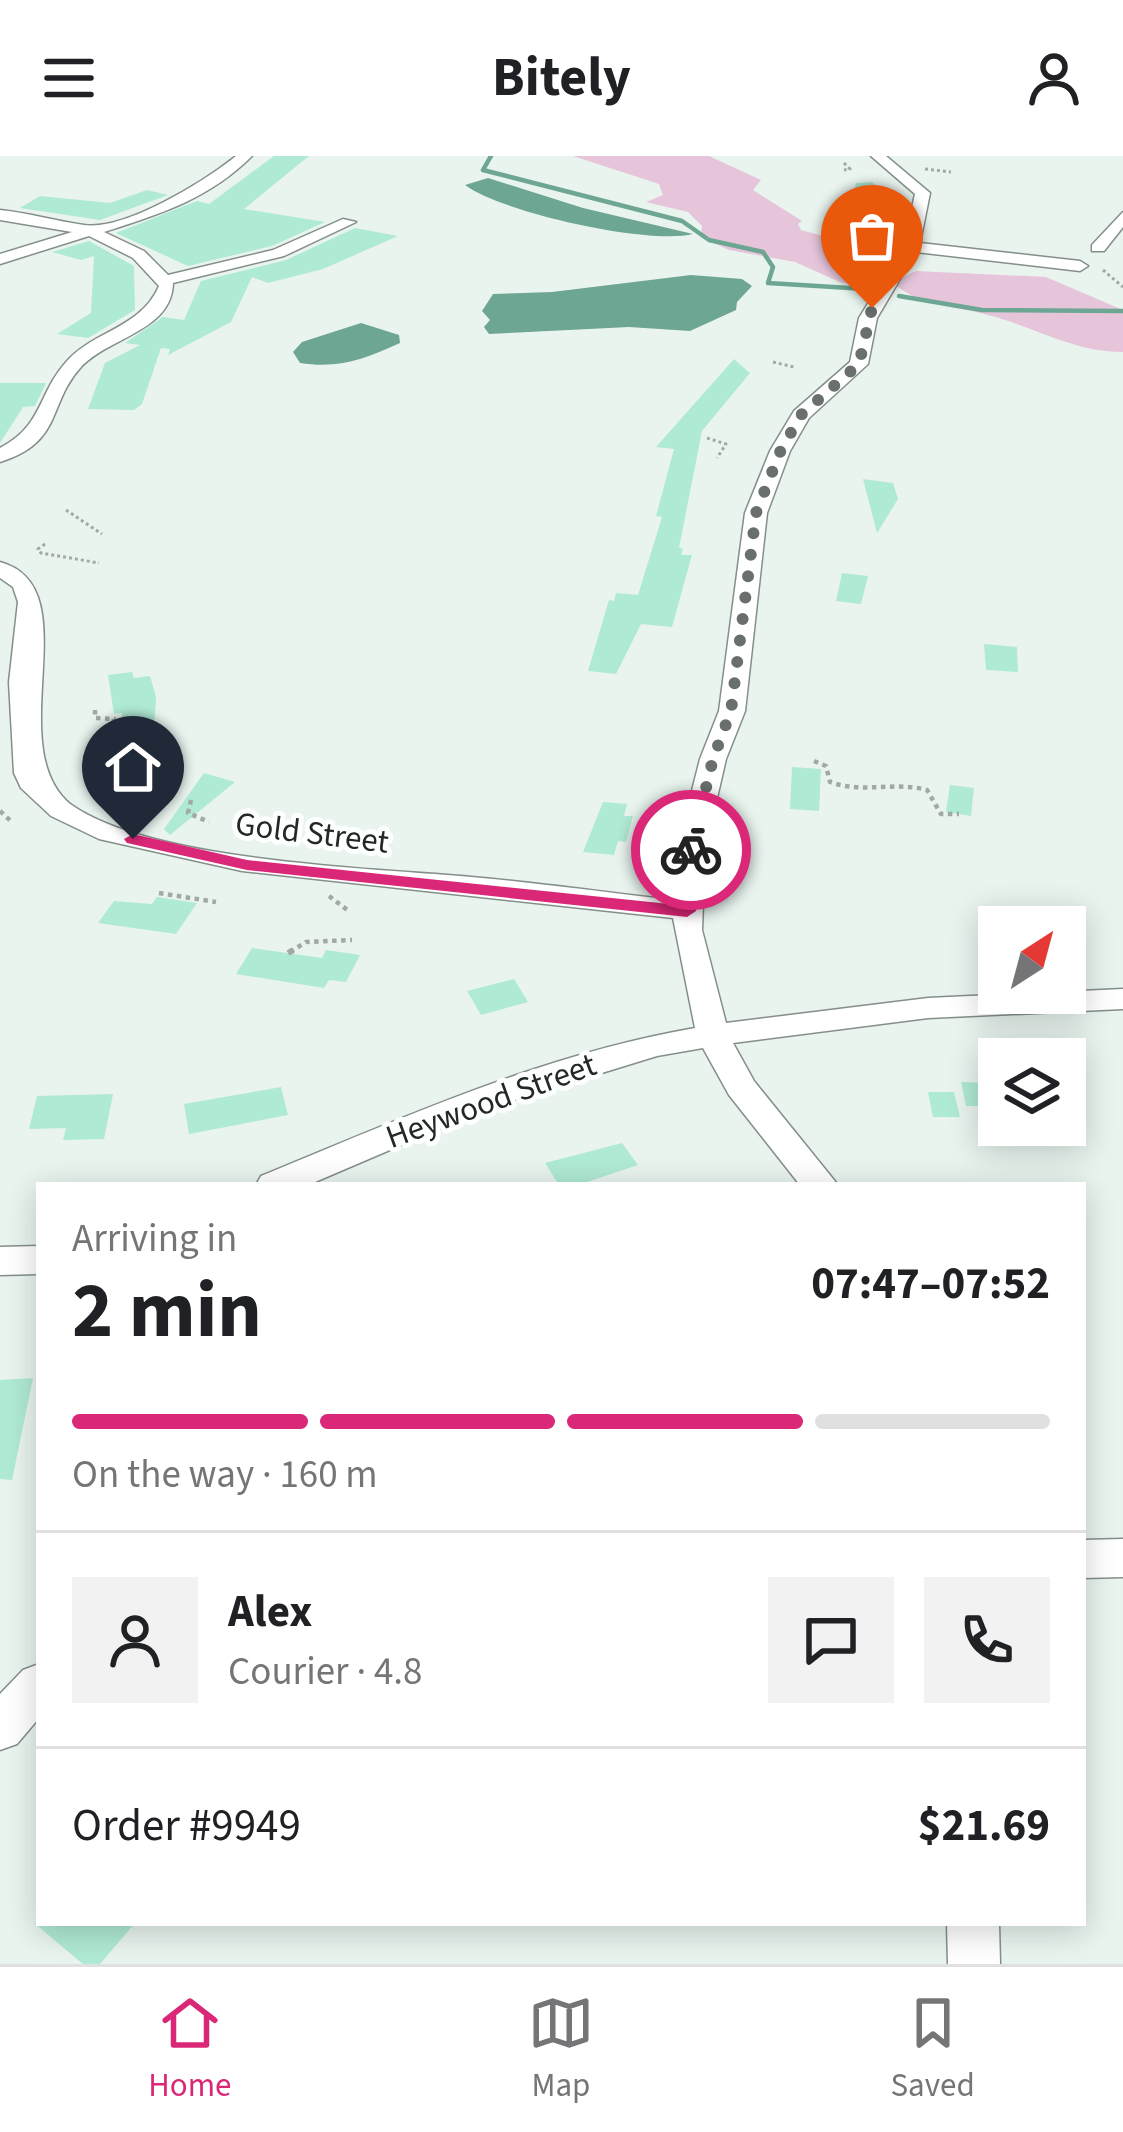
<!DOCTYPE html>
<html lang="en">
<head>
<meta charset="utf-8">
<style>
  body { margin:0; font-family:"Source Sans 3",sans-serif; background:#f2f2f2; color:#202124; height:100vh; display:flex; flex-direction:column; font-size:45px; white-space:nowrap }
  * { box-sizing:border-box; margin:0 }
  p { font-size:39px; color:#757577 }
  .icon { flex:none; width:66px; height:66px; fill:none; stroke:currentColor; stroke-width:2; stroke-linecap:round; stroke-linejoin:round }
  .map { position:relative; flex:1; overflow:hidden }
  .panel { position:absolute; left:36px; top:1026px; width:1050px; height:744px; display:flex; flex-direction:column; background:#fff; border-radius:0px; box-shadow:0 6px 30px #0003 }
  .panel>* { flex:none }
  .needle { width:78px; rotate:36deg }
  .controls { position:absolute; left:978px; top:750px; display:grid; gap:24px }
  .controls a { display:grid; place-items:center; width:108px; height:108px; border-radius:0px; background:#fff; box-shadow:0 6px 30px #0003; font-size:60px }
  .pin { position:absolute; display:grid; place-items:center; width:102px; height:102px; color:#fff; margin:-123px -51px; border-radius:50% 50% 50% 0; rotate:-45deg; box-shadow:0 0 12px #0007 }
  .pin .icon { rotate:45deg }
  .courier { position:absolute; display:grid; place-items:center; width:120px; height:120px; margin:-60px; border:9px solid #db2777; border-radius:50%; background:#fff; color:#222; box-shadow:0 3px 15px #0007 }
  .overview em { font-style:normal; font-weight:700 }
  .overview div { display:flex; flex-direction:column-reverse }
  .overview { display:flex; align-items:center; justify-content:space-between; height:204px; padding:0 36px }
  h1 { font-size:78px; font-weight:700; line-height:90px }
  .bar { display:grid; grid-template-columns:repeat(4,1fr); gap:18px 12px; align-content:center; height:144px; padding:0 36px }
  .bar i { height:15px; border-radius:9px; background:#e0e0e0 }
  .bar .selected { background:#db2777 }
  .bar p { grid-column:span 4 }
  .line { display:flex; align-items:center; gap:30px; padding:0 36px; border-top:3px solid #e0e0e0 }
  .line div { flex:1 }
  .round { display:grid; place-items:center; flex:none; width:126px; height:126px; border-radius:0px; background:#f2f2f2 }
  header { display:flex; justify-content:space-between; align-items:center; height:156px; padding:0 36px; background:#fff; font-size:54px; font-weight:700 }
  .dock { display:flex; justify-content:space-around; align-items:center; height:168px; border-top:3px solid #e0e0e0; background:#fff; font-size:33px; color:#757577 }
  .dock a { display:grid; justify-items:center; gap:6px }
  .dock .selected { color:#db2777 }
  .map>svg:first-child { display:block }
  .green { fill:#e6c5db }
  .water { fill:#6da692 }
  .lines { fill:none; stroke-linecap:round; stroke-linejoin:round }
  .stream { stroke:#6da692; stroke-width:4.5 }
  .building { fill:#afead4 }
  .street-casing { stroke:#848f8a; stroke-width:3 }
  .path-far2 { stroke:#a1a9a5; stroke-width:3; stroke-dasharray:3 3; stroke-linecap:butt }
  .path-far1 { stroke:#a1a9a5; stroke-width:4.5; stroke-dasharray:4.5 4.5; stroke-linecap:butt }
  .path { stroke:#a1a9a5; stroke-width:6; stroke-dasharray:6 6; stroke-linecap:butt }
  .street { fill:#fff; fill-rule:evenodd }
  .route { fill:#db2777 }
  .done { stroke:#686f6c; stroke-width:12; stroke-dasharray:0 21.6 }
  .labels { text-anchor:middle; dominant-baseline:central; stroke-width:10; stroke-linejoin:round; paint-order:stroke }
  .street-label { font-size:33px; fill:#232725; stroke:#fdfffe }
</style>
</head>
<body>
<header><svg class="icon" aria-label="menu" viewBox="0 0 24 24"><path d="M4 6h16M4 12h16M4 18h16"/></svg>Bitely<svg class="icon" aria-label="person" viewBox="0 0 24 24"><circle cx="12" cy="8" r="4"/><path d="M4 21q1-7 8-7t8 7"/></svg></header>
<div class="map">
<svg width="1123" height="1808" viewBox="0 0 1123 1808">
  <rect width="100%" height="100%" fill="#e9f4ef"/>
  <!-- green -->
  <path class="green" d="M573 0H709L761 24 753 34 802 65 798 68 801 74 859 90 882 104 872 114 873 123 860 129 842 127 795 106 729 94 701 81 702 70 688 56 646 46 663 39 659 28Z
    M916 115 1046 121 1123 154V196C1073 196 1035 171 988 159 953 149 921 152 892 126Z"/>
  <!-- water -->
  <path class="water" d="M488 22 583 52 693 78C647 89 501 56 465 29Z
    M691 119 742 123 752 130 737 146 736 154 690 175 629 171 489 178 484 171 490 164 482 155 493 138 552 136Z
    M361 167 399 179 400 187C365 203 339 213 300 207L293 196 302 186Z"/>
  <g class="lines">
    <!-- stream -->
    <path class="stream" d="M491 0 483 14 682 65 709 84 763 96 773 111 768 127 866 133
      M899 140 982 154 1123 155"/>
  </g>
  <!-- building -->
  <path class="building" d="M274 0H309L244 53 325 66 272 90 188 110 116 77 197 45 209 48Z
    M872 26 904 54 850 52 856 27Z
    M147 34 168 39 100 64 20 52 40 40 110 47Z
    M355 72 398 80 323 113 268 127 252 121 231 166 168 199 170 193 161 192 142 248 134 254 88 253 105 207 140 189 125 187 163 161 184 164 201 125 286 104Z
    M89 85 134 110 135 154 88 182 57 178 91 157 94 100 81 104 52 96Z
    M734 203 750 217 702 275 679 392H683L681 399H692L672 471 641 468 616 518 588 515 609 444 614 445 616 437 638 439 662 361 656 360 674 293 656 291Z
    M0 227H46L35 250 23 251 0 287Z
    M863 323 893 327 898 343 877 377Z
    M842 417 868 420 861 448 836 445Z
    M984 488 1017 491 1018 516 986 514Z
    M132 516 134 522 150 520 156 541 154 573 122 575V557L114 558 108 519Z
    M792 611 821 613 819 655 790 653Z
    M204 617 235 626 170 679 164 673Z
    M950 629 974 632 971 660 946 656Z
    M603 646 627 648 624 660H633L626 686 618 685 614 699 583 696Z
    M157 741 197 747 176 778 98 767 114 745 152 748Z
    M252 792 322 802 326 794 360 799 346 826 329 824 324 832 236 818Z
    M514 823 528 846 481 859 467 835Z
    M961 926 999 927V950H966Z
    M281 931 288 959 189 978 184 948Z
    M928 936H954L960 961H933Z
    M113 938 104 983 63 984 66 972 29 973 37 940Z
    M622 987 638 1009 578 1029H559L545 1007Z
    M33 1222 12 1324 0 1323V1224Z
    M34 1767H135L100 1808H83Z"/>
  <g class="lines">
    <!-- street casing -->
    <g class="street-casing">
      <path id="street" d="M236 0H252C209 43 160 58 104 76L144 95 168 119 273 94 343 63 356 66 284 100 173 127C172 175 109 181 81 211 47 248 64 286 0 306V292C44 269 37 238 67 205 95 174 141 172 159 130L133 102 89 80 0 108V98L72 76 0 64V54C29 57 56 65 84 69 125 75 205 25 236 0Z
        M871 0H886L930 37 920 87 1080 105 1088 110 1080 115 916 96 877 162 868 208 809 262 790 295 767 357 745 555 726 603 705 694 702 774 726 867 928 842 1123 833V853L928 862 733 887 754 925 838 1029H800L729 939 703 892 657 900 488 952 308 1029H256L261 1020C402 962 544 898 695 872L673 762 242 715 99 683 51 660 21 632 14 617 9 526 18 446 13 431 0 422V406C91 431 0 589 70 648 153 707 378 712 482 722 546 728 610 737 674 744L677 694 700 603 719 555 745 357 770 295 794 255 850 206 859 162 903 91 915 38Z
        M1123 56V71L1104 95H1092V89Z
        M39 1090V1118L0 1119V1091Z
        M1123 1383V1421L1083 1422V1384Z
        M39 1508V1562L17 1588 0 1594V1538L23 1514Z
        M947 1767H999L1000 1808H948Z"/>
    </g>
    <!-- path-far2 -->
    <path class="path-far2" d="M844 7 850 13 844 14
      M925 13 951 16
      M882 53 883 59
      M1103 114 1123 131
      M773 206 794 211
      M707 282 726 288 717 302
      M66 354 102 378
      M45 388 38 393 41 397 99 407"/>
    <!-- path-far1 -->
    <path class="path-far1" d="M95 554V562L114 563 111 578H119L125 588
      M814 605 826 610 830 626C862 638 894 625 927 634L941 658H959
      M191 644 188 657 209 666
      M0 655 13 667
      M159 737 216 746
      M329 740 350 756
      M290 796 306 786 352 784"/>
    <!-- path -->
    <path class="path" d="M288 797 295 793"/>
    <!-- street -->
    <use href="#street" class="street"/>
  </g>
  <!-- route -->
  <path class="route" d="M133 678 247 704 679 749 683 694 691 689 700 694 696 755 687 761 247 714 127 687 124 683Z"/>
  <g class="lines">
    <!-- done -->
    <path class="done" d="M691 694 713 603 731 555 756 357 780 296 801 259 859 208 872 152"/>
  </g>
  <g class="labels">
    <!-- street labels -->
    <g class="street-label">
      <text transform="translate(312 677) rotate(7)">Gold Street</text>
      <text transform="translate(491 945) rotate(-20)">Heywood Street</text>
    </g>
  </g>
</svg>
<div class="controls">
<a><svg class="needle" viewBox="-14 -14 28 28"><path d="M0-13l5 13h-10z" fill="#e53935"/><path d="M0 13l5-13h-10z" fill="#757577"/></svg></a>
<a><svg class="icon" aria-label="layers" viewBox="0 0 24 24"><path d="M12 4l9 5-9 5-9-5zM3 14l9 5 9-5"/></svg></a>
</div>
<div class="pin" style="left:872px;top:152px;background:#ea580c"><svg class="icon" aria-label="bag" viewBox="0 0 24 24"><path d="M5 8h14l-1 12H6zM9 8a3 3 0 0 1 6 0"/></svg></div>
<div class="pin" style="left:133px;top:683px;background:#1f2937"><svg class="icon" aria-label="home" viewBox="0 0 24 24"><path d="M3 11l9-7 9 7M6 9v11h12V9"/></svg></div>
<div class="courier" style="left:691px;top:694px"><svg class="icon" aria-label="bike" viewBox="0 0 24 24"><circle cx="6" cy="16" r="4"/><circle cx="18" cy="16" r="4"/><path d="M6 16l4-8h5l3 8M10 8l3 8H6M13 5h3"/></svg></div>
<section class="panel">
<div class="overview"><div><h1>2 min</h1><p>Arriving in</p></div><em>07:47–07:52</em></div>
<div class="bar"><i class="selected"></i><i class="selected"></i><i class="selected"></i><i></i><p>On the way · 160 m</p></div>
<div class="line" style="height:216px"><a class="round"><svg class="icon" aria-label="person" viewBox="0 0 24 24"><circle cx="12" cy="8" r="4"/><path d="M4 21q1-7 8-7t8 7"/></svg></a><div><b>Alex</b><p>Courier · 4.8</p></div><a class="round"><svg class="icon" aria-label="chat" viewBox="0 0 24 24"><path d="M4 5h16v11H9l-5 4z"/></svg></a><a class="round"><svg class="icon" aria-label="phone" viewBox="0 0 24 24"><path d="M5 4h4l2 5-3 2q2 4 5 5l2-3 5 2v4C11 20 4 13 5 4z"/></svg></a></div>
<div class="line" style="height:156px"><div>Order #9949</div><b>$21.69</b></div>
</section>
</div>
<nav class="dock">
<a class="selected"><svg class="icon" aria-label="home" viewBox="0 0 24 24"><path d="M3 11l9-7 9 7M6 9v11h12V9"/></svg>Home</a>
<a><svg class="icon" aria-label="map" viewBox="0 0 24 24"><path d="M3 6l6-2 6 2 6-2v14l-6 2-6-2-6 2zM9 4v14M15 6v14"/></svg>Map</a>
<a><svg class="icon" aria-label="saved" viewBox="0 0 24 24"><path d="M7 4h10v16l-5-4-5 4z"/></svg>Saved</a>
</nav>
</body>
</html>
